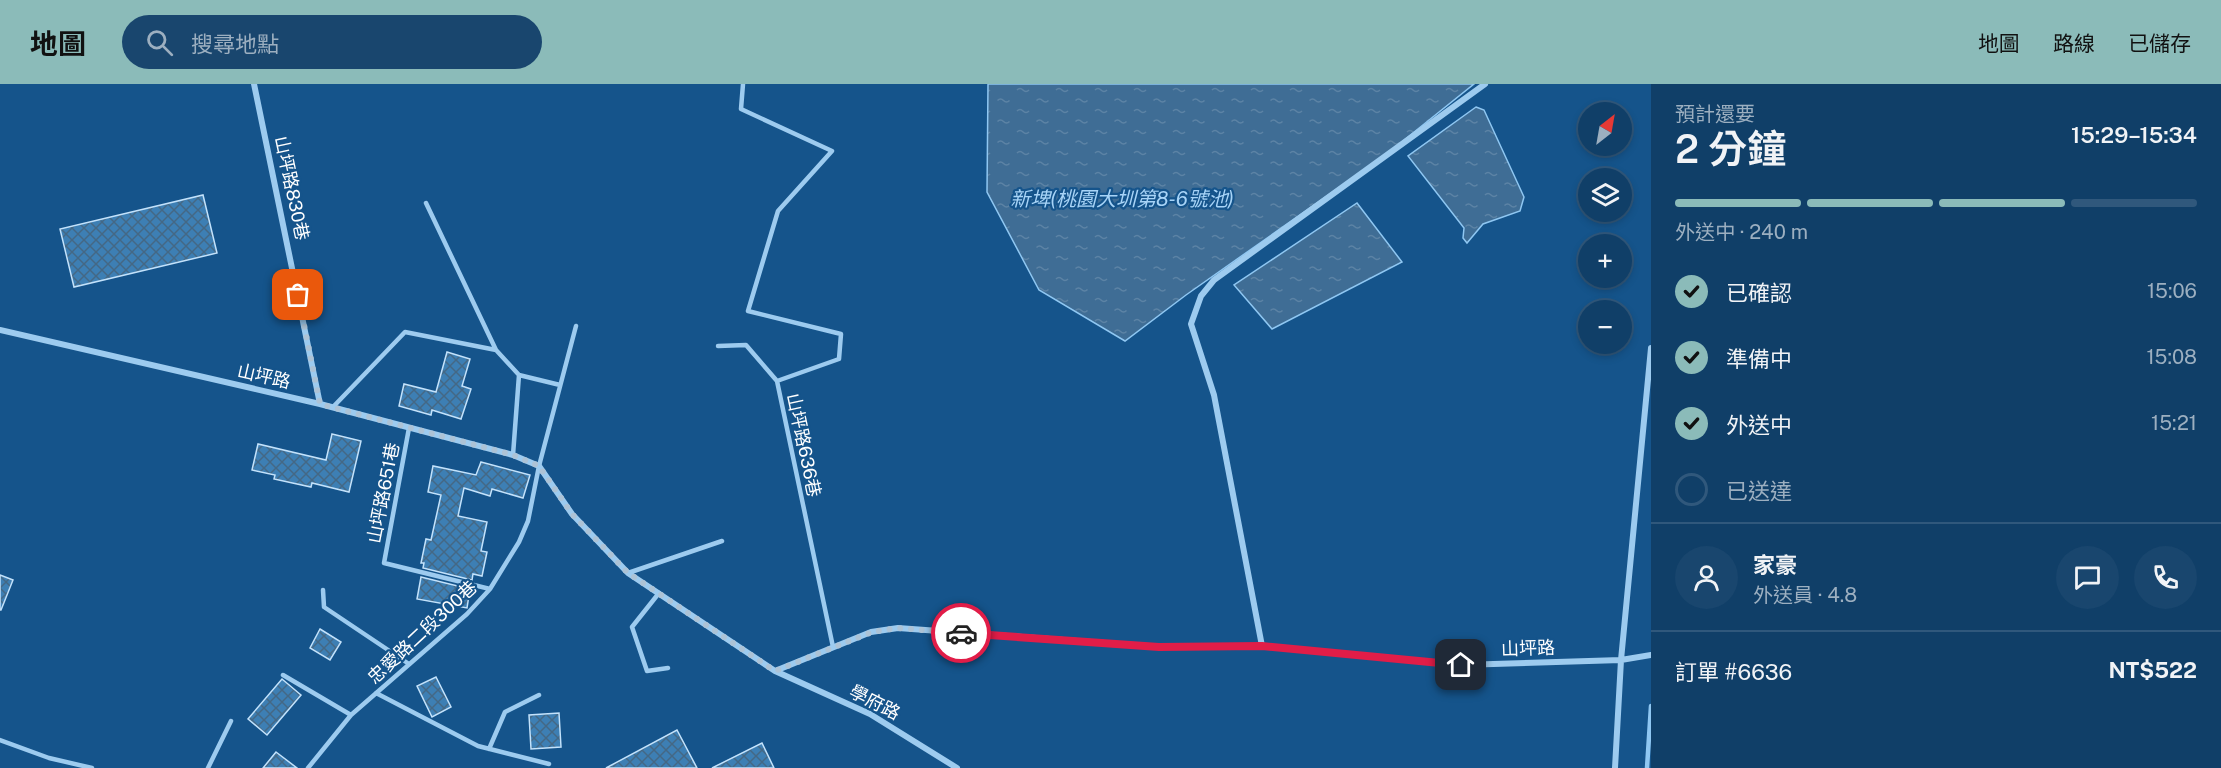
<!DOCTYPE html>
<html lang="zh-TW">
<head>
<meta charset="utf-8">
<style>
  body { margin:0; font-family:"Public Sans","Noto Sans TC",sans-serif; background:#19466e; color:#f1f3f6; height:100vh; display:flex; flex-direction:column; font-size:22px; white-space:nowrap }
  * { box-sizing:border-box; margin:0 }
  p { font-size:20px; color:#9cafc0 }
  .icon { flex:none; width:33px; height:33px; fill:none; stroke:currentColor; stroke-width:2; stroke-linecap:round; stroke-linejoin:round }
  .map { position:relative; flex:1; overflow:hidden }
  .panel { display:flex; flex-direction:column; background:#103f68; width:570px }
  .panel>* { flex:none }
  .needle { width:39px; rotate:31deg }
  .controls { position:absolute; left:1578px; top:18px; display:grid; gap:12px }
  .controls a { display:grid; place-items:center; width:54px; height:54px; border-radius:50%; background:#103f68; box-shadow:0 3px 9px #0003,0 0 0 2px #30587c; font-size:30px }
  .pin { position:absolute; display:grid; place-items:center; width:51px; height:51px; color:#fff; margin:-26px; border-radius:12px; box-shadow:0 3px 9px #0006 }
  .courier { position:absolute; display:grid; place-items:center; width:60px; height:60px; margin:-30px; border:4px solid #e11d48; border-radius:50%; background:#fff; color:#222; box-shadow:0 2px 8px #0007 }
  .headline em { font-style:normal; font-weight:600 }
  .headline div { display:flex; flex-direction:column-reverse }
  .headline { display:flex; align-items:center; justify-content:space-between; height:102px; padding:0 24px }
  h1 { font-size:39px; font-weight:600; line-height:45px }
  .bar { display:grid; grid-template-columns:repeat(4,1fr); gap:9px 6px; align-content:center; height:72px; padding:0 24px }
  .bar i { height:8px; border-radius:4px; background:#30587c }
  .bar .selected { background:#8bbbb9 }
  .bar p { grid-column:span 4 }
  .line { display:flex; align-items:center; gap:15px; padding:0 24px; border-top:2px solid #30587c }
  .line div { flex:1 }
  .round { display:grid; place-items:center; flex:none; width:63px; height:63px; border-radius:32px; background:#19466e }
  ol { padding:0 24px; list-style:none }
  li { display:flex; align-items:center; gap:18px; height:66px }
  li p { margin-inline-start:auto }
  li .icon { padding:6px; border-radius:50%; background:#8bbbb9; color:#111; stroke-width:4 }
  li:last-child { color:#9cafc0 }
  li i { width:33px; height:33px; border:3px solid #30587c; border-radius:50% }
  header { display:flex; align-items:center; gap:36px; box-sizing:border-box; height:84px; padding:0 30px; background:#8bbbb9; color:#111 }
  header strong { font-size:28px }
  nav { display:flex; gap:33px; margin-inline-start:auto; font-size:21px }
  .search { width:420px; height:54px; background:#19466e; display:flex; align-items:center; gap:15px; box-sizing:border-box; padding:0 21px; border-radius:33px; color:#9cafc0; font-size:22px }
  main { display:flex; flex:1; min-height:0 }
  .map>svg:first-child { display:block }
  .water { fill:url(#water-ripples); stroke:#8fc7f2; stroke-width:1.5 }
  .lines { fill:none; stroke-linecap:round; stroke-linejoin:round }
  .stream { stroke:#8fc7f2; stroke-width:4.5 }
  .building { fill:url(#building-cross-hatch); stroke:#c3e2fb; stroke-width:1.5 }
  .service { stroke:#9dcbef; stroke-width:4.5 }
  .minor { stroke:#9dcbef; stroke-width:6 }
  .done { stroke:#adc3d6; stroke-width:6; stroke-dasharray:0 10.8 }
  .route { stroke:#e11d48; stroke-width:8 }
  .labels { text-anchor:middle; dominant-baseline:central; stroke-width:4.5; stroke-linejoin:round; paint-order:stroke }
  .street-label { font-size:18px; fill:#fff; stroke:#15548b }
  .water-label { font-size:20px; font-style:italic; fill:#a8d4f7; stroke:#15548b }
</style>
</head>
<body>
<header>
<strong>地圖</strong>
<div class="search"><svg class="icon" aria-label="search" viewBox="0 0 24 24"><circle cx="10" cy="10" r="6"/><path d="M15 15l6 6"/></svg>搜尋地點</div>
<nav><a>地圖</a><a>路線</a><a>已儲存</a></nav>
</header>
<main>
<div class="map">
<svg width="1651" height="684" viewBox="0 0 1651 684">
  <defs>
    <pattern id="water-ripples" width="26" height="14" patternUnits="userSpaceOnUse" patternTransform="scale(1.5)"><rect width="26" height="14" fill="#3f6d95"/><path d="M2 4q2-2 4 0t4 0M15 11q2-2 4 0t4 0" fill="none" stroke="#5c83a5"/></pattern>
    <pattern id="building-cross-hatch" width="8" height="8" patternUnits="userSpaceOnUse" patternTransform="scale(1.5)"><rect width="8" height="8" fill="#3d7fb4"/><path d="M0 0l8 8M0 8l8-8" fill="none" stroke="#446885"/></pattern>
  </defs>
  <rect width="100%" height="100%" fill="#15548b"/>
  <!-- water -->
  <path class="water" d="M988 0H1474L1388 69 1186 211 1125 257 1039 206 987 108Z
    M1476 23 1484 26 1524 113 1520 127 1483 140 1467 159 1463 154 1464 144 1408 72Z
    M1357 119 1402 178 1272 245 1234 201Z"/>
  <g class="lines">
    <!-- stream -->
    <path class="stream" d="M1647 684 1651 622"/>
  </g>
  <!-- building -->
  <path class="building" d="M203 111 217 169 74 203 60 145Z
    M447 268 470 275 462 302 471 305 461 335 432 326 431 331 399 322 404 300 436 308Z
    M332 350 361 357 349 408 312 399 311 403 274 395 275 391 252 386 258 360 326 376Z
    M481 378 530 391 523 414 492 405 490 412 464 404 458 432 487 438 481 467 487 468 482 492 473 490 472 496 423 484 424 479H421L426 455 431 456 441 411 428 408 433 382 476 391Z
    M0 491 13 496 1 526H0Z
    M421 493 470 505 467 524 417 515Z
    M320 545 341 558 330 576 310 564Z
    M436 593 451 623 432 633 417 602Z
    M282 595 301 611 267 651 248 635Z
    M559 629 561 663 531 665 529 631Z
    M677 646 697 684H606Z
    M762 659 774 684H712Z
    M276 668 297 684H263Z"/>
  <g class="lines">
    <!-- service -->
    <path class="service" d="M743 0 741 25 832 67 778 127 748 227 841 250 839 275 777 297 833 563
      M426 119 496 266
      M718 262 746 261 777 297
      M519 291 560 301
      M333 323 405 248 496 266 519 291 513 371
      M409 344 384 479 490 505
      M628 489 722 457
      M323 506 324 523 409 580
      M659 509 632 543 647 587 668 584
      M283 591 351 631
      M376 609 478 662 549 680
      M0 656 49 674 92 684
      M489 665 505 628 539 611
      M208 684 231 637
      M308 684 351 631 467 530 490 505 519 458 528 437 539 382 576 242"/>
    <!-- minor -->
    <path class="minor" d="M254 0 320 320
      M0 246 320 320 513 371 539 382 572 430 628 489 775 587 871 548 898 544 1159 563 1262 562 1461 581 1621 576 1651 571
      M1262 562 1214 311 1191 240 1201 212 1214 196 1485 0
      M775 587 870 630 957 684
      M1615 684 1621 576 1651 264"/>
  </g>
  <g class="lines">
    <!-- done -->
    <path class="done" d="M298 211 320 320 513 371 539 382 572 430 628 489 775 587 872 548 898 544 961 549"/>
    <!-- route -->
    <path class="route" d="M961 549 1159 563 1262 562 1461 581"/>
  </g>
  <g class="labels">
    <!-- street labels -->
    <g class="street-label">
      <text transform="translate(292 104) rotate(78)">山坪路830巷</text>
      <text transform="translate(264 292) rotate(13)">山坪路</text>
      <text transform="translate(804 361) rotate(78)">山坪路636巷</text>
      <text transform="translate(383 409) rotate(-79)">山坪路651巷</text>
      <text transform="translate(422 548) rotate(-43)">忠愛路二段300巷</text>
      <text transform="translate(1528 564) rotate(-2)">山坪路</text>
      <text transform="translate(875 618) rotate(27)">學府路</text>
    </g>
    <!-- water labels -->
    <g class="water-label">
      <text x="1122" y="115">新埤(桃園大圳第8-6號池)</text>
    </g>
  </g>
</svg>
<div class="controls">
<a><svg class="needle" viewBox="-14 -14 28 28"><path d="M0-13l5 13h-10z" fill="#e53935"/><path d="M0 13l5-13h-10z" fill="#9cafc0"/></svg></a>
<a><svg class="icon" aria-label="layers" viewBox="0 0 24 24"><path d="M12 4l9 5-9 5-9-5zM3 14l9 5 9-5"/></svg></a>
<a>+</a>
<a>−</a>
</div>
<div class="pin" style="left:298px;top:211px;background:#ea580c"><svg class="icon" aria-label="bag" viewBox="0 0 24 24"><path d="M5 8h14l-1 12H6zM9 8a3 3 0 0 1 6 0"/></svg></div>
<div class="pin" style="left:1461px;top:581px;background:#1f2937"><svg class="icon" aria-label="home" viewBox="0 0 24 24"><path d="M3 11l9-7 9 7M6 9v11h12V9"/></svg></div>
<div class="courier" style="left:961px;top:549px"><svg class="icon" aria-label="car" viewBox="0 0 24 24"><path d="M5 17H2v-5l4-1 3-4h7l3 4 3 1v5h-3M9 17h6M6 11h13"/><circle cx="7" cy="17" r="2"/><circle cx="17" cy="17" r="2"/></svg></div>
</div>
<section class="panel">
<div class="headline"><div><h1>2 分鐘</h1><p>預計還要</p></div><em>15:29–15:34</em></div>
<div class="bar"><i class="selected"></i><i class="selected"></i><i class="selected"></i><i></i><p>外送中 · 240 m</p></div>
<ol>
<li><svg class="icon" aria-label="check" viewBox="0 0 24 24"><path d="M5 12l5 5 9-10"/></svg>已確認<p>15:06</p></li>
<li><svg class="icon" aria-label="check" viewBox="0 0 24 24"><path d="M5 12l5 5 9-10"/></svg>準備中<p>15:08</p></li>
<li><svg class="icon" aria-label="check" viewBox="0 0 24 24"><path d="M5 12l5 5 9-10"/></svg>外送中<p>15:21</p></li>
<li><i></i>已送達</li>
</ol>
<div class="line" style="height:108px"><a class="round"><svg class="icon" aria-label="person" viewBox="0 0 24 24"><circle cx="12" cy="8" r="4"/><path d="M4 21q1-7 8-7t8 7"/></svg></a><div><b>家豪</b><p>外送員 · 4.8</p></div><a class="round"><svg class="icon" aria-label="chat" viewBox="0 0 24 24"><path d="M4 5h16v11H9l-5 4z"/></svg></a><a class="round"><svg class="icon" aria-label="phone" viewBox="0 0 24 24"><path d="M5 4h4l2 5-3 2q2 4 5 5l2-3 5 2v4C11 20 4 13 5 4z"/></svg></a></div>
<div class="line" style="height:78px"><div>訂單 #6636</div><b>NT$522</b></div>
</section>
</main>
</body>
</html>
